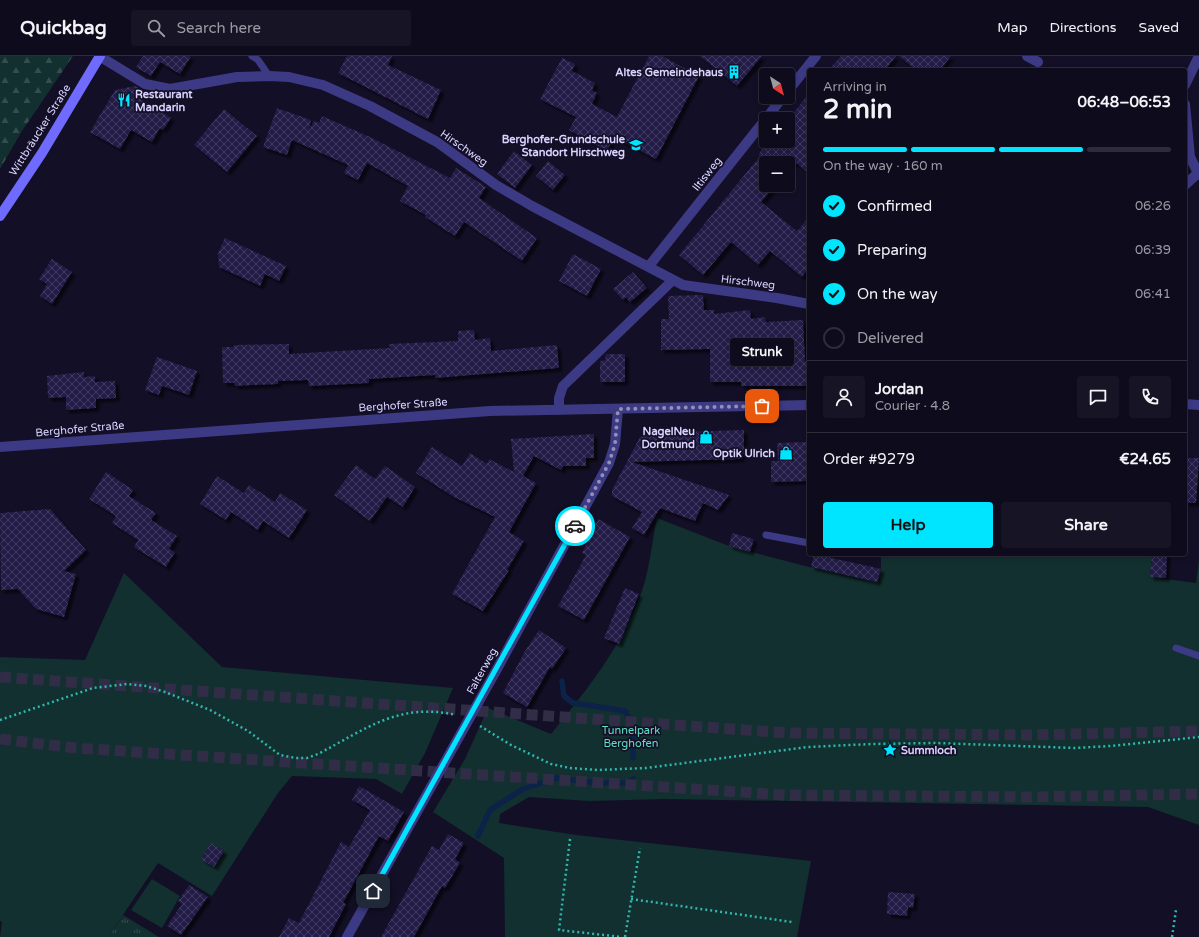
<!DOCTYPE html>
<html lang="en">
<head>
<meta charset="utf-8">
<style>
  body { margin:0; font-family:"Varela Round",sans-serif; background:#171425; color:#f1f3f6; height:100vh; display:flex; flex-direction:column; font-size:15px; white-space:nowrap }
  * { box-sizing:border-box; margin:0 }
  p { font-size:13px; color:#9b9ba3 }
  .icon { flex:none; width:22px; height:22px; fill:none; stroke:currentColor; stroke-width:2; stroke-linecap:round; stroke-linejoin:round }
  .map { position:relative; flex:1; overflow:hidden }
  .details { position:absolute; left:807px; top:12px; width:380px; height:488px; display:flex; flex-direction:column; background:#0e0b1c; border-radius:4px; box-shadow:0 2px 6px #0003,0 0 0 1px #2e2b3b }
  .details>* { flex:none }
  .needle { width:26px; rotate:144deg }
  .tools { position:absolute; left:759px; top:12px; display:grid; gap:8px }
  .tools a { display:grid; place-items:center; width:36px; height:36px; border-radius:4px; background:#0e0b1c; box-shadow:0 2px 6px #0003,0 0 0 1px #2e2b3b; font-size:20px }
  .pin { position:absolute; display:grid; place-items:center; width:34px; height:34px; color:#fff; margin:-17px; border-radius:8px; box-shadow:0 2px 6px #0006 }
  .courier { position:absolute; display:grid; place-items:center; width:40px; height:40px; margin:-20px; border:3px solid #00e5ff; border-radius:50%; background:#fff; color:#222; box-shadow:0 1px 5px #0007 }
  .bubble { position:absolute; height:28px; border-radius:4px; background:#0e0b1c; box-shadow:0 2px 6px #0003,0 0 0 1px #2e2b3b; font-size:13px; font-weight:700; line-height:28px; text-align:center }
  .head em { font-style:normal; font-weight:700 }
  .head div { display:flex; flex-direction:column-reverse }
  .head { display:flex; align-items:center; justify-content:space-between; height:68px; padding:0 16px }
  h1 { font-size:26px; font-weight:700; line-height:30px }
  .bar { display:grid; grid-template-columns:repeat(4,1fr); gap:6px 4px; align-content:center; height:48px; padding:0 16px }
  .bar i { height:5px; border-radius:3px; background:#2e2b3b }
  .bar .current { background:#00e5ff }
  .bar p { grid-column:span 4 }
  .line { display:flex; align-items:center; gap:10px; padding:0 16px; border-top:1px solid #2e2b3b }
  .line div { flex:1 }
  .round { display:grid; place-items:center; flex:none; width:42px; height:42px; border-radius:4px; background:#171425 }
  ol { padding:0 16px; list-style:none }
  li { display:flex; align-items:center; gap:12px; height:44px }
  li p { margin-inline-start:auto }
  li .icon { padding:4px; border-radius:50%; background:#00e5ff; color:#111; stroke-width:4 }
  li:last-child { color:#9b9ba3 }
  li i { width:22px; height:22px; border:2px solid #2e2b3b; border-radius:50% }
  .action { display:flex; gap:8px; margin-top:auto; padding:8px 16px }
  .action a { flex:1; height:46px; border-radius:4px; background:#00e5ff; color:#111; font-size:16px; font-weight:700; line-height:46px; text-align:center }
  .action a+a { background:#171425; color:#f1f3f6 }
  header { display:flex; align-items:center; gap:24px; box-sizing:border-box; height:56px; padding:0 20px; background:#0e0b1c; border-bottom:1px solid #2e2b3b }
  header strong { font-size:19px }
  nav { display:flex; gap:22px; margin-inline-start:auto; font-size:14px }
  .search { width:280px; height:36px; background:#171425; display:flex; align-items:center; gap:10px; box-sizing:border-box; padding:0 14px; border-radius:4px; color:#9b9ba3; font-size:15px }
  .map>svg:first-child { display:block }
  .grass { fill:url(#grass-tufts) }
  .forest { fill:url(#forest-firs) }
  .green { fill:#12302f }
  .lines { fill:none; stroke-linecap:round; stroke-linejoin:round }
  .stream { stroke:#0c2248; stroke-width:5.5 }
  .building { fill:url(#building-cross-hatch); filter:url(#shadow) }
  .trunk-tunnel { stroke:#312d47; stroke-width:11; stroke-dasharray:11 5.5; stroke-linecap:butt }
  .path { stroke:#2fb8b0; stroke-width:2.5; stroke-dasharray:2 3; stroke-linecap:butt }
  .service { stroke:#3d3a85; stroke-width:7 }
  .minor { stroke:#3d3a85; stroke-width:10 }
  .tertiary { stroke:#3d3a85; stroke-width:10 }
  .secondary { stroke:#6f6bff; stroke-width:10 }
  .done { stroke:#948fb3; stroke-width:4; stroke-dasharray:0 7.2 }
  .route { stroke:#00e5ff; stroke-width:5 }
  .labels { text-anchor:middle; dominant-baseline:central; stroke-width:3.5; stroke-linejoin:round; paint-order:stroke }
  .poi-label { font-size:11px; font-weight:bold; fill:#d9d4ff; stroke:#130f26; text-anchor:end }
  .street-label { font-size:11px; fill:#d9d4ff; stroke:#130f26 }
  .park-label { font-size:11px; fill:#5fe0c0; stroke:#130f26 }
</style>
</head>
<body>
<header>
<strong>Quickbag</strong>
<div class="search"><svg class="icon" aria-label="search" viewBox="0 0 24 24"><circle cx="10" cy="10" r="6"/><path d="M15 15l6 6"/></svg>Search here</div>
<nav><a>Map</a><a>Directions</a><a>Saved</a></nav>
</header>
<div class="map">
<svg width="1199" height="881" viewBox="0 0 1199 881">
  <defs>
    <pattern id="grass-tufts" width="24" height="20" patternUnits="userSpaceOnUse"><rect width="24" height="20" fill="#12302f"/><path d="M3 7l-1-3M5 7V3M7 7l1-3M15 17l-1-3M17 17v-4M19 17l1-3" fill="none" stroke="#344d4e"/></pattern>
    <pattern id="forest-firs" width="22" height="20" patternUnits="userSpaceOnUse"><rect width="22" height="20" fill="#12302f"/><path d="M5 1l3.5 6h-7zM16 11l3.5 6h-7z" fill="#344d4e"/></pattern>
    <pattern id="building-cross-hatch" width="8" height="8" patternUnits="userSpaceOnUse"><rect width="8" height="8" fill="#241b47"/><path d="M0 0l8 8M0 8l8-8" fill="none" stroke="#433b63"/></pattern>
    <filter id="shadow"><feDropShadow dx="3.5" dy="3.5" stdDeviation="1" flood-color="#0009"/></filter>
  </defs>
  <rect width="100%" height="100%" fill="#130f26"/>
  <!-- grass -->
  <path class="grass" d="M123 859 159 881H108Z"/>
  <!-- forest -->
  <path class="forest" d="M0 0H73L22 75 0 113Z"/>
  <!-- green -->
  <path class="green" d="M657 462 729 490 809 511 877 526 881 513V498H1152L1150 521 1196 527 1199 504V769L1148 751 665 743 589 745 529 741 500 758 499 767 576 779 811 805 797 881H505L504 802 433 756 465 703 488 652 551 678C588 632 618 596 640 540 649 519 652 485 657 462Z
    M124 517 222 611 453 632 425 697 402 738 376 723 292 720 278 737 212 840 158 807 108 881H0L2 866 0 865V601L85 604Z
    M152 823 180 840 162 872 131 854Z"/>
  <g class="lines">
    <!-- stream -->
    <path class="stream" d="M562 625 564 640 573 647 625 655 633 670V702
      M478 780 490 754 523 733 556 722 599 727H628L633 723"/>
  </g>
  <!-- building -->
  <path class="building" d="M143 0H191L180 18 160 6 151 20 136 11Z
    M347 0H392L388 9 441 34 428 63 338 17Z
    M649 0H662L699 20 656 103 614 81 607 95 569 74 576 61 540 43 562 2 575 8 572 15 595 27 592 34 597 37 592 48 617 61Z
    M700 0H762L737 30Z
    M841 0H896L885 14H828Z
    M899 0H951L940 14H916Z
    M135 30 143 34 138 41 171 62 163 74 160 72 152 86 131 74 120 93 90 76 115 34Z
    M809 38V118L795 106 788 114V107H766V129H776L761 146 797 175 809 161V212L802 221 770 195 758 209 731 186 703 219 679 199 760 100 758 99 769 85H788V63Z
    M277 52 311 64 309 73 314 65 319 67 322 60 370 81 450 122 456 112 486 131 479 142 537 182 522 205 464 166 455 180 425 161 426 159 400 145 408 130 367 107 358 124 344 117 348 109 292 84 287 99 263 91Z
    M224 53 257 80 227 116 194 89Z
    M514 95 532 109 515 132 497 118Z
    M548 105 565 119 553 134 536 120Z
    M225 182 286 210 279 225 265 218 260 230 219 211 218 197Z
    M573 198 601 213 587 240 559 225Z
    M52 203 72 216 52 248 40 240 47 228 39 223Z
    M633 216 647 232 630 246 626 241 623 244 613 233Z
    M703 239 704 254H714V258L750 254 751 263 765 261 766 266 803 264 805 305H809V330H741V326H710V293L661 294V263H669L668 240Z
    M474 274 475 284 490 282 491 295 557 289 559 312 435 322V319L369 323V327L309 330 308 324 278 325V328L252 329 235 330 234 327H223L222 291H234V289L289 288V298L390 292 389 288 458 285V275Z
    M606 298H625V326H600V305L605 304Z
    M157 301 197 315 189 339 162 330 159 339 145 334Z
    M84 316V321L95 320V326L115 325 116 342 96 343V352L66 354V341L48 342 47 320Z
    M744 374V398H741V403L632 406 729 439 718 454 703 447 695 465 660 452 644 479 632 472 642 456 612 440V434L640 381 647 377Z
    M594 378V402H586V410H563L561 414 534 400 523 420 536 427 509 476 524 485 507 514H509L483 555 452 538 495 461 454 441 416 417 432 391 462 410 470 397 487 408 489 403 514 416 511 383Z
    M809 386V425L771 426V405H778L777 387Z
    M1185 402H1199L1196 447H1185Z
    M356 409 375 423 385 410 415 431 403 451 387 441 370 465 334 439Z
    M106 416 133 434 129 440 156 457 151 464 177 480 169 493 175 496 166 511 134 491 138 484 112 467 116 460 89 443Z
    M217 420 244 437 249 429 275 446 280 437 307 454 289 482 263 465 258 474 231 456 226 464 200 448Z
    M50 453 86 494 64 515 76 518 64 561 36 553 18 533 1 534 0 457Z
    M598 463 630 481 584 564 558 550 586 499 582 497 588 484 586 483Z
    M732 477 754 483 750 496 729 490Z
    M814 498 881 513 877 526 811 511Z
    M1152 498H1167L1166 522 1150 521Z
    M625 532 639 538 619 588 604 582Z
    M539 574 566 592 552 613 550 611 527 651 503 637 525 595Z
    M359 730 404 756 388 785 379 780 343 847 346 848 329 881H279L289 862 299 867 341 786 349 791 370 754 352 744Z
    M448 778 464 787 455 803 460 807 445 832 442 830 414 881H381L432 790 439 794Z
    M211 787 224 795 214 811 201 803Z
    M189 829 208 841 181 879 167 870 182 848 178 845Z
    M888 836 915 838 913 852 908 851 907 860 887 858Z"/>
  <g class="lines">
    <!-- trunk-tunnel -->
    <path class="trunk-tunnel" d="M0 621 788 677 1032 679 1199 675
      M0 683 76 692 785 739 1031 741 1199 738"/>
    <!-- path -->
    <path class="path" d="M0 664 93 632 127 628 146 630 165 636 210 654 248 675 280 699 296 702H307L318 698C366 673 399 646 456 659
      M480 670 511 689 551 708 570 712 597 714 646 712 808 691 872 688 935 687 1075 692 1110 690 1199 681
      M570 783 559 874 622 881
      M631 843 792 866
      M625 881 640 792
      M1172 881 1176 854"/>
    <!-- service -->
    <path class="service" d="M252 0 258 4 269 20
      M766 479 809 487
      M1176 592 1199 600"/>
    <!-- minor -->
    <path class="minor" d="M99 0 145 28 170 33 237 21 269 20 289 21 323 29 370 50 437 86 496 129 532 150 683 229 777 242 809 248
      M1027 0 1038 6
      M1185 29 1199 0
      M788 35 816 0
      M1185 48 1190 101 1199 119
      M1185 129 1198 117
      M649 210 783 41
      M559 354V342L563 330 673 224
      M347 881 497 613 609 407 615 388 618 353"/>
    <!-- tertiary -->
    <path class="tertiary" d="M1185 348 1199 349
      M0 391 490 355 809 349"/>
    <!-- secondary -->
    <path class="secondary" d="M0 160 42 97 100 0"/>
  </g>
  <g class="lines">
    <!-- done -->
    <path class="done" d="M575 470 609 407 615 388 618 353 762 350"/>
    <!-- route -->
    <path class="route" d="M373 835 575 470"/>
  </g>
  <!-- icons -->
  <defs>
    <g id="building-bare" transform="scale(1.08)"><path d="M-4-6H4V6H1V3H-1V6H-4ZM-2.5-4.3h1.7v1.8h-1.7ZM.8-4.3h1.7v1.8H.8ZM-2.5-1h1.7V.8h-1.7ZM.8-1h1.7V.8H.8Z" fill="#00e5ff" stroke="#130f26" stroke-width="2.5" paint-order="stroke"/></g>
    <g id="restaurant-bare" transform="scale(1.08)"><path d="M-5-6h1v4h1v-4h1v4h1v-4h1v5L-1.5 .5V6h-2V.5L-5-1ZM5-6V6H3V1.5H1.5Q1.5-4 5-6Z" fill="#00e5ff" stroke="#130f26" stroke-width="2.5" paint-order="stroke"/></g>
    <g id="school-bare" transform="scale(1.08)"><path d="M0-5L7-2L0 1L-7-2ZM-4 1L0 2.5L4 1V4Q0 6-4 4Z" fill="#00e5ff" stroke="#130f26" stroke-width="2.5" paint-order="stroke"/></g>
    <g id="shop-bare" transform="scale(1.08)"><path d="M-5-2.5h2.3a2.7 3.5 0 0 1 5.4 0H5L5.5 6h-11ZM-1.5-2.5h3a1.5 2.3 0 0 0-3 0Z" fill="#00e5ff" stroke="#130f26" stroke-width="2.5" paint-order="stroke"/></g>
    <g id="sight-bare" transform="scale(1.08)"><path d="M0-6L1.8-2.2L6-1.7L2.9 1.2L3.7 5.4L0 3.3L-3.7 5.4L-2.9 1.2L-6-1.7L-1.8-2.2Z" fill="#00e5ff" stroke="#130f26" stroke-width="2.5" paint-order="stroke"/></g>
  </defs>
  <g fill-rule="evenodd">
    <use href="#building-bare" x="734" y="16"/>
    <use href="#restaurant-bare" x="124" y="44"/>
    <use href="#school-bare" x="636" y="89"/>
    <use href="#shop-bare" x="706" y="381"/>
    <use href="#shop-bare" x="786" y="397"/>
    <use href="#sight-bare" x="890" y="694"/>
  </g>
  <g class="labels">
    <!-- poi labels -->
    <g class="poi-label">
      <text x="723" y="16">Altes Gemeindehaus</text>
      <text x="135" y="38" text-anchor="start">Restaurant<tspan x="135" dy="13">Mandarin</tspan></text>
      <text x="625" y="83">Berghofer-Grundschule<tspan x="625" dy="13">Standort Hirschweg</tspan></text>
      <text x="695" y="375">NagelNeu<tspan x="695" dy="13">Dortmund</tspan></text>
      <text x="775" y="397">Optik Ulrich</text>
      <text x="901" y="694" text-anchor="start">Summloch</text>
    </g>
    <!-- street labels -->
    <g class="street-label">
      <text transform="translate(40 74) rotate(-58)">Wittbräucker Straße</text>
      <text transform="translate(464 92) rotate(35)">Hirschweg</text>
      <text transform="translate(707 118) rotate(-52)">Iltisweg</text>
      <text transform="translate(748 226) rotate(7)">Hirschweg</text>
      <text transform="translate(403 349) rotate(-4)">Berghofer Straße</text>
      <text transform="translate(80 373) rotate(-5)">Berghofer Straße</text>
      <text transform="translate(482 615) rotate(-61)">Falterweg</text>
    </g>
    <!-- park labels -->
    <g class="park-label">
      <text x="631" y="674">Tunnelpark<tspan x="631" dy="13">Berghofen</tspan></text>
    </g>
  </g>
</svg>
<div class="tools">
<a><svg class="needle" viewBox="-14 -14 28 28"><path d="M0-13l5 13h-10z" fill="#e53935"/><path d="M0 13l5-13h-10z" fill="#9b9ba3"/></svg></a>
<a>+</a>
<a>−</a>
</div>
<div class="pin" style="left:762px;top:350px;background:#ea580c"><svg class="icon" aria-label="bag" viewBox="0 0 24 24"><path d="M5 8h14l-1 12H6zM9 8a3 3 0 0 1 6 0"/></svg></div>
<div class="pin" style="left:373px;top:835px;background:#1f2937"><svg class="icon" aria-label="home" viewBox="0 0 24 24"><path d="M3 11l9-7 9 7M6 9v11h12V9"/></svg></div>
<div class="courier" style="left:575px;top:470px"><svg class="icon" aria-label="car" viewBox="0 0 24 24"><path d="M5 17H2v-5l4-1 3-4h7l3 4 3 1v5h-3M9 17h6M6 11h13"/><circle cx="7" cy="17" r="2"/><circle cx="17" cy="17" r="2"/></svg></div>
<div class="bubble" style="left:730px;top:282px;width:64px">Strunk</div>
<section class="details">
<div class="head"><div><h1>2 min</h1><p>Arriving in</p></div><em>06:48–06:53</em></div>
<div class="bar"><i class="current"></i><i class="current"></i><i class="current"></i><i></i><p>On the way · 160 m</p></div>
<ol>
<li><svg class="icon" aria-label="check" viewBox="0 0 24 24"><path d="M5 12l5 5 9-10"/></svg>Confirmed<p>06:26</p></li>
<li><svg class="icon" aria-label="check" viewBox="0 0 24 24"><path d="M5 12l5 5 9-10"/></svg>Preparing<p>06:39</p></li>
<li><svg class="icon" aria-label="check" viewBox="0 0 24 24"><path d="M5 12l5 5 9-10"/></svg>On the way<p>06:41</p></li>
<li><i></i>Delivered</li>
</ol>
<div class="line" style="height:72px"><a class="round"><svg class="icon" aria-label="person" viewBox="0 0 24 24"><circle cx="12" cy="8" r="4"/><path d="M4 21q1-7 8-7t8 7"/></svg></a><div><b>Jordan</b><p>Courier · 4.8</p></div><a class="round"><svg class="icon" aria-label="chat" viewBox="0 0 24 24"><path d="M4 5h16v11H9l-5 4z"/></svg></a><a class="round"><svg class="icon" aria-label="phone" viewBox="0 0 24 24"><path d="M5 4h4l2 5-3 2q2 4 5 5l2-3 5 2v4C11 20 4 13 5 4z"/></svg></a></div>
<div class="line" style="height:52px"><div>Order #9279</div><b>€24.65</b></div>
<div class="action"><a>Help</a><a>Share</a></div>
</section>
</div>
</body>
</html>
